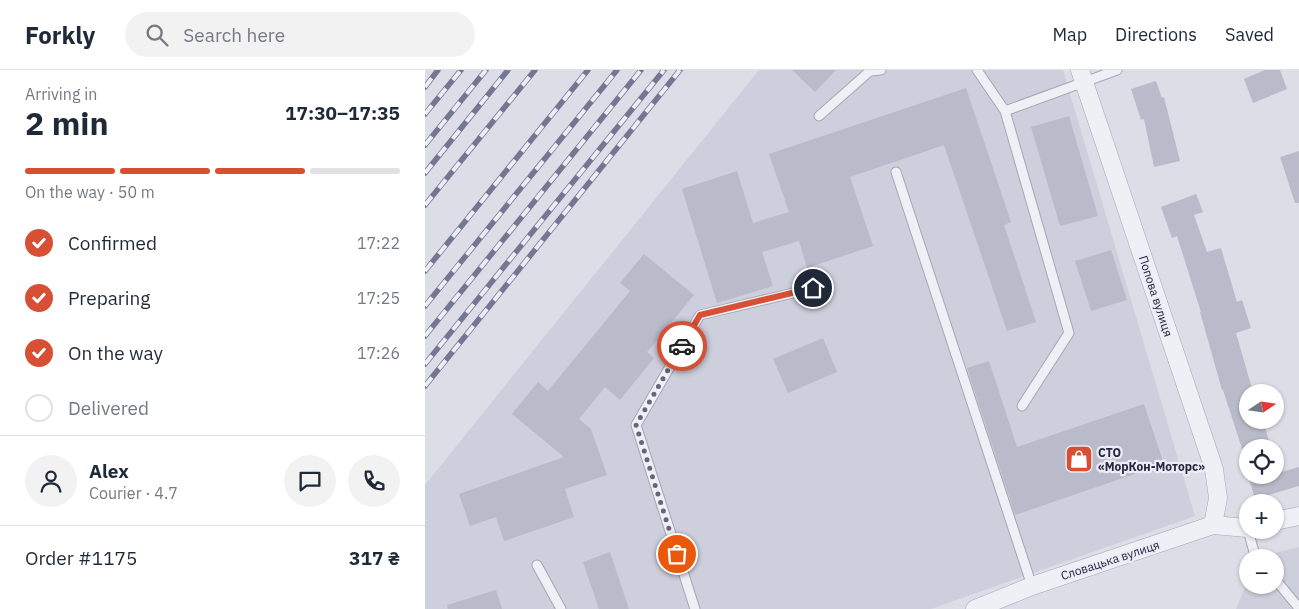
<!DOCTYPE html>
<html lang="en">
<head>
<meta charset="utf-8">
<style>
  body { margin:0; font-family:"IBM Plex Sans",sans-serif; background:#f2f2f3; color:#1f2937; height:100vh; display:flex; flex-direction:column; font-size:19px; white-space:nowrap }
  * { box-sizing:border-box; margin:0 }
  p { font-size:16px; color:#747a83 }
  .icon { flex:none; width:28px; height:28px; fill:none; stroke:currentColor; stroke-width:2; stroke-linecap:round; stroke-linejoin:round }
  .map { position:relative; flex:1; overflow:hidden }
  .drawer { display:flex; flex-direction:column; background:#fff; width:425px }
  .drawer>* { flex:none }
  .needle { width:32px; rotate:77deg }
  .controls { position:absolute; left:814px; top:314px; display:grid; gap:10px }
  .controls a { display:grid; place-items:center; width:45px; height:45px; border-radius:50%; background:#fff; box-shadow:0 1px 4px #0004; font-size:25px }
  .pin { position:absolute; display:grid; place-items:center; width:42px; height:42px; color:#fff; margin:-21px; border:2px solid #fff; border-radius:50%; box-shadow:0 1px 5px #0007 }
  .courier { position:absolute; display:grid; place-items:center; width:50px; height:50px; margin:-25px; border:4px solid #d75036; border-radius:50%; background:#fff; color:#222; box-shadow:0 1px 6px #0007 }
  .headline em { font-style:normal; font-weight:800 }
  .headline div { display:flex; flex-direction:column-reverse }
  .headline { display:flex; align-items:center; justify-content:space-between; height:85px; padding:0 25px }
  h1 { font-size:32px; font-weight:800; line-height:38px }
  .bar { display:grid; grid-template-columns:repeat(4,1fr); gap:8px 5px; align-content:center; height:60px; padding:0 25px }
  .bar i { height:6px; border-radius:4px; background:#e0e1e3 }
  .bar .on { background:#d75036 }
  .bar p { grid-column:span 4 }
  .line { display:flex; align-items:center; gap:12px; padding:0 25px; border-top:1px solid #e0e1e3 }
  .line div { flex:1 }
  .round { display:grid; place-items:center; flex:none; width:52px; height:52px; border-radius:26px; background:#f2f2f3 }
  ol { padding:0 25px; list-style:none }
  li { display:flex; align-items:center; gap:15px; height:55px }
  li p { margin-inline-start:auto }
  li .icon { padding:5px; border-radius:50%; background:#d75036; color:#fff; stroke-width:4 }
  li:last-child { color:#747a83 }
  li i { width:28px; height:28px; border:2px solid #e0e1e3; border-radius:50% }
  header { display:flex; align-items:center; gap:30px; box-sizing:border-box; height:70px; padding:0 25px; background:#fff; border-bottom:1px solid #e0e1e3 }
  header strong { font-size:24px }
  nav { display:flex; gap:28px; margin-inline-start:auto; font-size:18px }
  .search { width:350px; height:45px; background:#f2f2f3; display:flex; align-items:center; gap:12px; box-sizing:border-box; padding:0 18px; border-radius:28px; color:#747a83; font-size:19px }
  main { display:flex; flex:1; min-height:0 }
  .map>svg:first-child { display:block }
  .built { fill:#cecfdd }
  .building { fill:#b9baca }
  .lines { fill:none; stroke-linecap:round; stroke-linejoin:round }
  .service-casing { stroke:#a5a6b5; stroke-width:11 }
  .minor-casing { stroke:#a5a6b5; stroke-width:19 }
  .service { stroke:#efeff6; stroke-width:9 }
  .minor { stroke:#efeff6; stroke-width:18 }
  .rail-casing { stroke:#747692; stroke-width:5.5 }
  .rail { stroke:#ebecf5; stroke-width:4; stroke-dasharray:11; stroke-linecap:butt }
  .done { stroke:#65667a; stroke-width:5; stroke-dasharray:0 9 }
  .route { stroke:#d75036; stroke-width:6 }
  .labels { text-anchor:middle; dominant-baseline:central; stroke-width:4.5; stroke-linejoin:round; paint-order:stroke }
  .street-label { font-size:12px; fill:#25263f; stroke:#ebecf5 }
  .poi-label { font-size:12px; font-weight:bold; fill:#25263f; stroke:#ebecf5; text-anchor:start }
</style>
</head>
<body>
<header>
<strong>Forkly</strong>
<div class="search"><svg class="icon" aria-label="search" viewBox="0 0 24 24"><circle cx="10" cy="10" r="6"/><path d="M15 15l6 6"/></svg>Search here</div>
<nav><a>Map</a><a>Directions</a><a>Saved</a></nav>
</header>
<main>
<section class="drawer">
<div class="headline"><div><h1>2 min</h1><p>Arriving in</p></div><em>17:30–17:35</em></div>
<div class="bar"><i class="on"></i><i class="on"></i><i class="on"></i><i></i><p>On the way · 50 m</p></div>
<ol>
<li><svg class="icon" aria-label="check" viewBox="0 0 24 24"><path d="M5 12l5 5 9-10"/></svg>Confirmed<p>17:22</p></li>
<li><svg class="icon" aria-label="check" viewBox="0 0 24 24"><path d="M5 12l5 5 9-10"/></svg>Preparing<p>17:25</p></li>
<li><svg class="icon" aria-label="check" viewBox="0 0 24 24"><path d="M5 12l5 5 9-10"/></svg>On the way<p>17:26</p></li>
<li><i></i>Delivered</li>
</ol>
<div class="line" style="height:90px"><a class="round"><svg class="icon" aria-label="person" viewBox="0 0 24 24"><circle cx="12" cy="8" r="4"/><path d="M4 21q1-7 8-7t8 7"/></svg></a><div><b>Alex</b><p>Courier · 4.7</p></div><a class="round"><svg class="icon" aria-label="chat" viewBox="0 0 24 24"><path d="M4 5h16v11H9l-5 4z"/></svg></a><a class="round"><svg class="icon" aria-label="phone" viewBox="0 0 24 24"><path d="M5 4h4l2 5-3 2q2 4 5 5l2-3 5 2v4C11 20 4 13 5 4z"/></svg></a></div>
<div class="line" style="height:65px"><div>Order #1175</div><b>317 ₴</b></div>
</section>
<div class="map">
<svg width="874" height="539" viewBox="0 0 874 539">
  <rect width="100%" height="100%" fill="#dcdde7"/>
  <!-- built -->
  <path class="built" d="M334 0H638L770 446 506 539H0V415Z
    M874 477V539H811L822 512V515H850V488L834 487Z"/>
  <!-- building -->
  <path class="building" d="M367 0H411L390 22Z
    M840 0H855L862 19 828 33 819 9Z
    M731 11 737 28 739 27 755 91 729 97 719 49 716 50 706 19Z
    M541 18 586 152 579 155 611 252 582 261 519 75 425 107 448 176 382 198 374 171 337 182 348 216 292 233 257 119 312 101 328 153 364 142 344 84Z
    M644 46 673 146 635 156 606 57Z
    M874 81V133H870L855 87Z
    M771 124 778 142 769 145 782 182 796 178 812 232 817 230 826 258 811 263 828 322H822V350H838L846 378H822V394L798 320H797L775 242H776L752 166 747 168 736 137Z
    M686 180 702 230 666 241 650 191Z
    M219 184 269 225 222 282 229 288 195 330 180 317 154 349 166 359 182 405 140 419 149 447 79 471 71 447 45 456 34 424 139 387 87 344 113 312 123 321 205 221 195 213Z
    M398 268 412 302 363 323 348 289Z
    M564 291 592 377 719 334 739 394 590 445 542 298Z
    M850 392 853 403 874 397V416L830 429 823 405H850Z
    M185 482 204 539H174L158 492Z
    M71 520 77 539H23L22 535Z"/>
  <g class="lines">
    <!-- service casing -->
    <g class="service-casing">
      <path id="service" d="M552 0 580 41
        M394 46 445 1 456 0
        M471 102 607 516
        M597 336 644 263 580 41 692 0
        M823 460 829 482 833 488
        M112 495 136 539
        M850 509 874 538 873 539
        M270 539 211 355 275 245 389 218"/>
    </g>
    <!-- minor casing -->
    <g class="minor-casing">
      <path id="minor" d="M655 0 789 399 793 428 788 455
        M850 451 874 446
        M550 539 607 516 788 455 822 458"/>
    </g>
    <!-- service -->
    <use href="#service" class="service"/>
    <!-- minor -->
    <use href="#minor" class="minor"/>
    <!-- rail casing -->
    <g class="rail-casing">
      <path id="rail" d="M0 17 13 0
        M0 44 36 0
        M0 75 61 0
        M0 103 83 0
        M0 135 110 0
        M0 201 163 0
        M0 236 192 0
        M0 266 216 0
        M0 294 239 0
        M0 316 255 0"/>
    </g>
    <!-- rail -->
    <use href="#rail" class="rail"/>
  </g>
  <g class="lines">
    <!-- done -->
    <path class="done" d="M252 484 211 355 257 276"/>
    <!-- route -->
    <path class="route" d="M257 276 275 245 388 218"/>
  </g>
  <!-- icons -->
  <defs>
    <g id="shop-square" transform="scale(1.4375)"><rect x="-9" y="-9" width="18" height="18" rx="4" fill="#d75036" stroke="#ebecf5"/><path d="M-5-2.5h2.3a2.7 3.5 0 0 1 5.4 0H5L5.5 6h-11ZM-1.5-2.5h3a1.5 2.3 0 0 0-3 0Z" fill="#fff"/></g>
  </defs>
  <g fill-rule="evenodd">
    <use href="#shop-square" x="654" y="389"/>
  </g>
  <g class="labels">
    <!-- street labels -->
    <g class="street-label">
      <text transform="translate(731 226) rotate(72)">Попова вулиця</text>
      <text transform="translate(685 490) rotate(-18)">Словацька вулиця</text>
    </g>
    <!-- poi labels -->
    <g class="poi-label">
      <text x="673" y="382">СТО<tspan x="673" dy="14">«МорКон-Моторс»</tspan></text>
    </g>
  </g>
</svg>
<div class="controls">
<a><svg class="needle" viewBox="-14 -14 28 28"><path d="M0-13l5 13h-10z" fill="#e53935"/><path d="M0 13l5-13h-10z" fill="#747a83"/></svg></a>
<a><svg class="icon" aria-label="locate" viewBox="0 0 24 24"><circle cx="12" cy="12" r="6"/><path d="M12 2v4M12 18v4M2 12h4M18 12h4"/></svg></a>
<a>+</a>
<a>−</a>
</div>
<div class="pin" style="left:252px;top:484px;background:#ea580c"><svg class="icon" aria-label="bag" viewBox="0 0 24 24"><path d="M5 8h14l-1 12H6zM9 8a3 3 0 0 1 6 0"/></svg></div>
<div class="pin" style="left:388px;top:218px;background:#1f2937"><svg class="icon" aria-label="home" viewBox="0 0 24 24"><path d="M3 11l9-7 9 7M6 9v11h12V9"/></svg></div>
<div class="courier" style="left:257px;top:276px"><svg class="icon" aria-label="car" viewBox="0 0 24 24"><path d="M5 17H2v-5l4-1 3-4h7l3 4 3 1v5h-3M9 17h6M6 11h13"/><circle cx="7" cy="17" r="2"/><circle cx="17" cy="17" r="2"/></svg></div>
</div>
</main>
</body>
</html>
